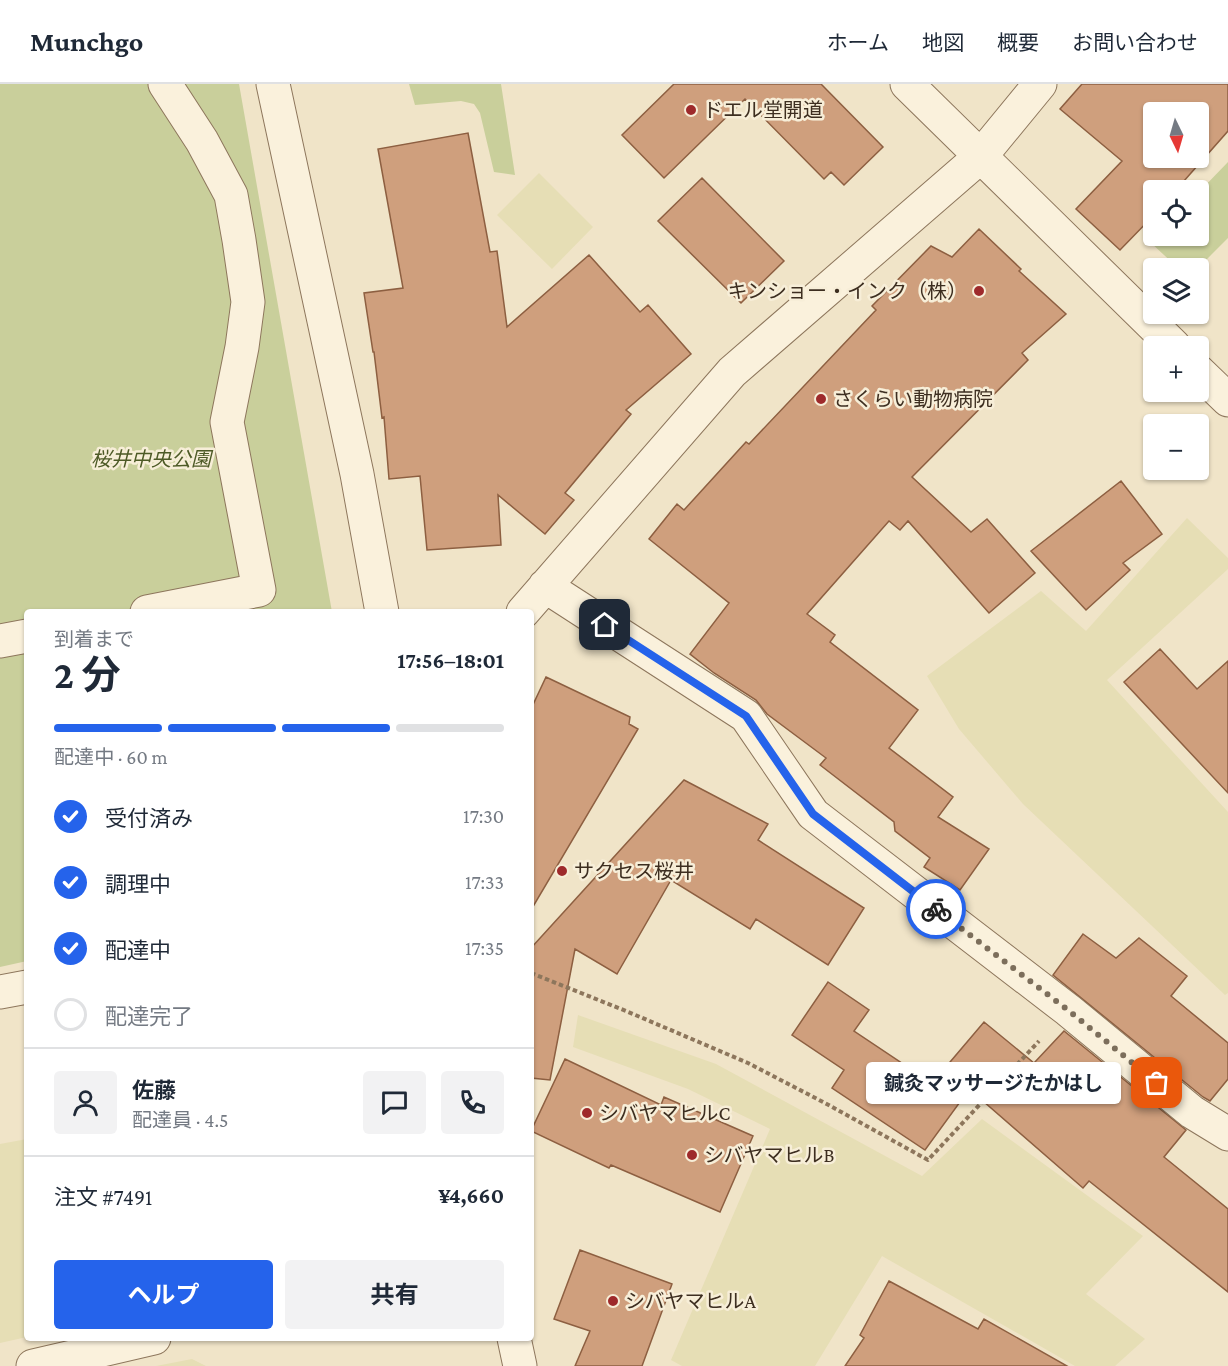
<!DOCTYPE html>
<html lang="ja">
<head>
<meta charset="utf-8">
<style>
  body { margin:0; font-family:"Crimson Pro","Noto Sans JP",serif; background:#f2f2f3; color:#1f2937; height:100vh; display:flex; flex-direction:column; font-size:22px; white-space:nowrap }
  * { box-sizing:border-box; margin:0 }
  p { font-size:20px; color:#747a83 }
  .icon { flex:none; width:33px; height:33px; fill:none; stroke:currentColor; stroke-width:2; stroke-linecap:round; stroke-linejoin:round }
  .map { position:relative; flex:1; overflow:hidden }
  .side { position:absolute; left:24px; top:525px; width:510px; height:732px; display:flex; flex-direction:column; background:#fff; border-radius:6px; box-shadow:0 2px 4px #0004 }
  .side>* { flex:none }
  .needle { width:39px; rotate:175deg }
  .controls { position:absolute; left:1143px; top:18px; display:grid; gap:12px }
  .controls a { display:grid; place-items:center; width:66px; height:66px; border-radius:6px; background:#fff; box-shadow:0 2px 4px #0004; font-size:30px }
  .pin { position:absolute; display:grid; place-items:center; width:51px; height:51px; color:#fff; margin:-26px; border-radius:12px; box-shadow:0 3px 9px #0006 }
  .courier { position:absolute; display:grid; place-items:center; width:60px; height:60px; margin:-30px; border:4px solid #2563eb; border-radius:50%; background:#fff; color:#222; box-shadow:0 2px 8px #0007 }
  .bubble { position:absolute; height:42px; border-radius:6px; background:#fff; box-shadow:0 2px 4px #0004; font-size:20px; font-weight:700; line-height:42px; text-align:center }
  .headline em { font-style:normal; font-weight:700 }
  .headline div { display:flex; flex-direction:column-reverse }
  .headline { display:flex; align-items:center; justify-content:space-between; height:102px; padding:0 30px }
  h1 { font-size:39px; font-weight:700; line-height:45px }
  .bar { display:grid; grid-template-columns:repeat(4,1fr); gap:9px 6px; align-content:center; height:72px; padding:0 30px }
  .bar i { height:8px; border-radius:4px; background:#e0e1e3 }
  .bar .current { background:#2563eb }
  .bar p { grid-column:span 4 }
  .line { display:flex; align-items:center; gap:15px; padding:0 30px; border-top:2px solid #e0e1e3 }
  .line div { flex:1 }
  .round { display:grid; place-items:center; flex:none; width:63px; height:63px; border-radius:6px; background:#f2f2f3 }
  ol { padding:0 30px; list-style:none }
  li { display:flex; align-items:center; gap:18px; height:66px }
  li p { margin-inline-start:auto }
  li .icon { padding:6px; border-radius:50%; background:#2563eb; color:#fff; stroke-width:4 }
  li:last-child { color:#747a83 }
  li i { width:33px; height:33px; border:3px solid #e0e1e3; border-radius:50% }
  .button { display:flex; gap:12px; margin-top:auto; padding:12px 30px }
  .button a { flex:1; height:69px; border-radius:6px; background:#2563eb; color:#fff; font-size:24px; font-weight:700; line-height:69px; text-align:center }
  .button a+a { background:#f2f2f3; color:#1f2937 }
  header { display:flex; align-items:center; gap:36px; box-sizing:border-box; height:84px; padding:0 30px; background:#fff; border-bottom:2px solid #e0e1e3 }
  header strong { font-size:28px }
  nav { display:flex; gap:33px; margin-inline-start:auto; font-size:21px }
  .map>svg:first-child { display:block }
  .farmland { fill:#e6deb5 }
  .green { fill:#c9cf9b }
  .building { fill:#cf9f7d; stroke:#8d5f41; stroke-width:1.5; fill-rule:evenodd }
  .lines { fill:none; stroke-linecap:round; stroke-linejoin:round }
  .pedestrian-casing { stroke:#8d765c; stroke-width:35 }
  .minor-casing { stroke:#8d765c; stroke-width:35 }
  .tertiary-casing { stroke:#8d765c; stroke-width:35 }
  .path { stroke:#8d765c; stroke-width:4; stroke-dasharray:4.5 3; stroke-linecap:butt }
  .pedestrian { stroke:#faf1dc; stroke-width:33 }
  .minor { stroke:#faf1dc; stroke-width:33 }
  .tertiary { stroke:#faf1dc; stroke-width:33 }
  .done { stroke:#7c6e5b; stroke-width:6; stroke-dasharray:0 10.8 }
  .route { stroke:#2563eb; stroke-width:8 }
  .poi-dot { fill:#9e2a2b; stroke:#f7eed8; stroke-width:2 }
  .labels { text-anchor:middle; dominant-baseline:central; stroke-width:5; stroke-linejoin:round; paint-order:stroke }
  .poi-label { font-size:20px; fill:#3d2e20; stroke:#f7eed8; text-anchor:start }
  .park-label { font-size:20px; font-style:italic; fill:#4d5a26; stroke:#f7eed8 }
</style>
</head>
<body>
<header>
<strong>Munchgo</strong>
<nav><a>ホーム</a><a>地図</a><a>概要</a><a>お問い合わせ</a></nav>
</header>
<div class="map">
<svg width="1228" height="1282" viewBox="0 0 1228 1282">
  <rect width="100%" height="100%" fill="#f0e4c8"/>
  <!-- farmland -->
  <path class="farmland" d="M539 89 593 143 552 185 497 131Z
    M1187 434 1228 474V485L1107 596 1228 728V909L1225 911 1023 720 959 645 927 592 1041 507 1086 547Z
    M578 931 716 980 922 1092 982 1035 1143 1152 1086 1210 1145 1255 1115 1282H1075L882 1172 815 1282H682L671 1276 770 1045 688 1005 573 963Z
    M27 1055V1253L0 1259V1060Z
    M192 1275 206 1282H156Z"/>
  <!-- green -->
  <path class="green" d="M0 0H239L332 528H27V877L0 883Z
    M409 0H501L515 91 494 88 480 29 474 20 461 17 415 21Z
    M1228 78V154L1198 184H1178L1150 158 1156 152H1198L1199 108Z"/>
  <!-- building -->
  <path class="building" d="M674 0H821L883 63 844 101 831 88 824 95 745 15 664 94 622 51Z
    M1082 0H1228V47L1176 106H1154V131L1120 166 1076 125 1122 77 1060 25ZM1154 28H1198V74H1154Z
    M468 49 490 168 497 167 507 243 589 171 640 228 648 221 691 270 626 326 631 330 565 409 574 416 545 450 498 411 501 461 427 466 420 392 389 395 384 333 382 334 374 268H373L364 209 403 204 378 65Z
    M702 94 784 177 741 219 658 137Z
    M979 145 1021 185 1019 187 1066 230 1022 269 1028 276 912 393 971 448 987 435 1035 489 989 529 908 437 900 446 889 437 807 530 835 551 830 558 918 626 889 664 953 713 938 733 989 765 960 806 924 783 930 774 895 747 894 738 820 681 826 674 767 630 756 616 714 589 690 570 729 519 649 455 677 420 684 426 746 358 749 360 876 226 872 222 931 162 952 173Z
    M1121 397 1162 450 1123 479 1130 486 1086 526 1031 467Z
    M1160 565 1197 605 1228 577V709L1124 598Z
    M546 593 630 633 629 640 638 645 531 826V625Z
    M684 696 768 740 758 756 864 824 828 881 756 835 750 845 671 796 617 890 575 865 550 996 531 994V864Z
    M1083 850 1116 874 1139 854 1187 892 1171 912 1228 959V995L1210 1017 1203 1013 1053 891Z
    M828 898 869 926 854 947 960 1018 925 1066 832 1004 844 986 792 951Z
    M984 938 1034 979 1064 947 1186 1046 1164 1073 1228 1125V1208L1089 1097 1083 1104 945 984Z
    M565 975 661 1021 664 1013 753 1052 720 1128 611 1081 609 1084 531 1047Z
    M580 1166 672 1200 642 1282H575L590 1247 554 1235Z
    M889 1197 978 1245 984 1235 1067 1282H845L864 1254 860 1251Z"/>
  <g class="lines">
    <!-- pedestrian casing -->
    <g class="pedestrian-casing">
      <path id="pedestrian" d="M147 528 259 506 227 338 242 263 248 218 239 156 231 111 202 57 165 0
        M0 557 27 552"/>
    </g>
    <!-- minor casing -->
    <g class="minor-casing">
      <path id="minor" d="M907 0 1174 262
        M1198 287 1228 316
        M545 502 746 632 813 730 1068 926 1192 1028 1228 1050
        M523 528 732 288 980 73 1040 0
        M0 908 27 903
        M33 1282 154 1254"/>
    </g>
    <!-- tertiary casing -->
    <g class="tertiary-casing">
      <path id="tertiary" d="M273 0 357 390 382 528
        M514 1254 520 1282"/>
    </g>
    <!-- path -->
    <path class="path" d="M531 889 626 927 748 979 825 1019 928 1076 1039 957"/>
    <!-- pedestrian -->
    <use href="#pedestrian" class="pedestrian"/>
    <!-- minor -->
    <use href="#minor" class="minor"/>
    <!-- tertiary -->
    <use href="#tertiary" class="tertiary"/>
  </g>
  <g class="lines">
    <!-- done -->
    <path class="done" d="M936 825 1068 926 1157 999"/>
    <!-- route -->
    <path class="route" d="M605 541 746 632 813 730 936 825"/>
  </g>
  <!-- markers -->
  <g class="poi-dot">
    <circle cx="691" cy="26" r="6"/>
    <circle cx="979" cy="207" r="6"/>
    <circle cx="821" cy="315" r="6"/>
    <circle cx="562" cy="787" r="6"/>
    <circle cx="587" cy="1029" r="6"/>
    <circle cx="692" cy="1071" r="6"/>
    <circle cx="613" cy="1217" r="6"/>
  </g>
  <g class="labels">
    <!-- poi labels -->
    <g class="poi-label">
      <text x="703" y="26">ドエル堂開道</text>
      <text x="967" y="207" text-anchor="end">キンショー・インク（株）</text>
      <text x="833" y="315">さくらい動物病院</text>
      <text x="574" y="787">サクセス桜井</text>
      <text x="599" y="1029">シバヤマヒルC</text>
      <text x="704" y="1071">シバヤマヒルB</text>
      <text x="625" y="1217">シバヤマヒルA</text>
    </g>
    <!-- park labels -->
    <g class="park-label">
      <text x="151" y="375">桜井中央公園</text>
    </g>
  </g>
</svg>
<div class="controls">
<a><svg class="needle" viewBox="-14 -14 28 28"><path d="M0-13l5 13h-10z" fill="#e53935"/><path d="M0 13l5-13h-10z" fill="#747a83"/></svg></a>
<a><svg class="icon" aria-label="locate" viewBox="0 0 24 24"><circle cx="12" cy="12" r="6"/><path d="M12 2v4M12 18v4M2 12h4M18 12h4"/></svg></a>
<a><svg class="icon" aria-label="layers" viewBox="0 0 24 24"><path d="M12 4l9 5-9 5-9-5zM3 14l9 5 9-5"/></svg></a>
<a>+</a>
<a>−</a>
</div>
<div class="pin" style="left:1157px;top:999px;background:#ea580c"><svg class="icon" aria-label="bag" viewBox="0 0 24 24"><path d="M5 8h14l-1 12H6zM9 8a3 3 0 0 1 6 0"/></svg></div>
<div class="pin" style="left:605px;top:541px;background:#1f2937"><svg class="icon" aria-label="home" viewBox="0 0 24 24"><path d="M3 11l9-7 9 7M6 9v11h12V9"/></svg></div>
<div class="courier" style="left:936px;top:825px"><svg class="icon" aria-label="bike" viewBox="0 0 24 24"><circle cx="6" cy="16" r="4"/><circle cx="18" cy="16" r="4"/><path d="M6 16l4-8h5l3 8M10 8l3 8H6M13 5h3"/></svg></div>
<div class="bubble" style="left:866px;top:978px;width:255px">鍼灸マッサージたかはし</div>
<section class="side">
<div class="headline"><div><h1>2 分</h1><p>到着まで</p></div><em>17:56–18:01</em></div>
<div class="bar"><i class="current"></i><i class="current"></i><i class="current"></i><i></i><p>配達中 · 60 m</p></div>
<ol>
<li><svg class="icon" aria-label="check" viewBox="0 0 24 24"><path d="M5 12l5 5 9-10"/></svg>受付済み<p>17:30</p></li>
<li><svg class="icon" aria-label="check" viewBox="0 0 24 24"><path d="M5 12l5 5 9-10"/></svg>調理中<p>17:33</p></li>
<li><svg class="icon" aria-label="check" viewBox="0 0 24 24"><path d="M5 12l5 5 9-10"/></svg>配達中<p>17:35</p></li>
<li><i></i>配達完了</li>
</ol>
<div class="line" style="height:108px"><a class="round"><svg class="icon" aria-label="person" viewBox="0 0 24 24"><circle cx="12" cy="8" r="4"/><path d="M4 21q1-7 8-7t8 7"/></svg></a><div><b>佐藤</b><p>配達員 · 4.5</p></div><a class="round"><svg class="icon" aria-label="chat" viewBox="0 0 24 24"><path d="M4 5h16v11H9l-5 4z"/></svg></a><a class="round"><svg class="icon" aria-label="phone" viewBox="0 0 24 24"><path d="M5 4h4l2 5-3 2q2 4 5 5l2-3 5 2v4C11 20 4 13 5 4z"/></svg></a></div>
<div class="line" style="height:78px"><div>注文 #7491</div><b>¥4,660</b></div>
<div class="button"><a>ヘルプ</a><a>共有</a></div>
</section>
</div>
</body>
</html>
